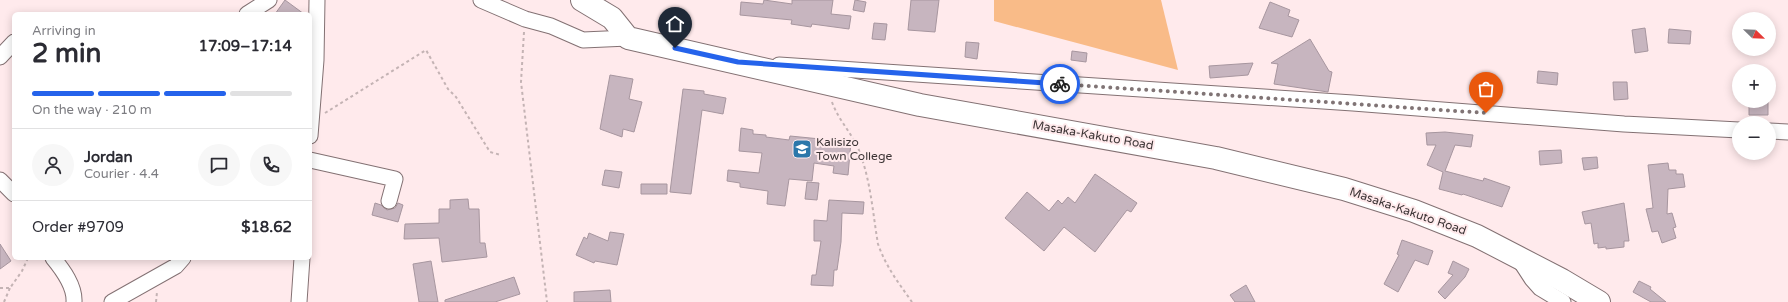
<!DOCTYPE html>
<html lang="en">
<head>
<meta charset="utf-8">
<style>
  body { margin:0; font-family:"Varela Round",sans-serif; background:#f7f7f7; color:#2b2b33; height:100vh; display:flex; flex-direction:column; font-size:15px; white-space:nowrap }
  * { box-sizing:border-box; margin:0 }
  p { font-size:13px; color:#7c7c81 }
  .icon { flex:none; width:22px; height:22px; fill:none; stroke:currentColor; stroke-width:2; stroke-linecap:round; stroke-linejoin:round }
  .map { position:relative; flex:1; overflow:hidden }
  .sheet { position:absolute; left:12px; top:12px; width:300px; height:248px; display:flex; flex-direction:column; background:#fff; border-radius:6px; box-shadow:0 2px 10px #0003 }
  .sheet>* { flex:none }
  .needle { width:26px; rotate:113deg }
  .controls { position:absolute; left:1732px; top:12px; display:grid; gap:8px }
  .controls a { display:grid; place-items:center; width:44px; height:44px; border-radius:50%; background:#fff; box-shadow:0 2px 10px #0003; font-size:20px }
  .pin { position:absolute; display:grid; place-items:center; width:34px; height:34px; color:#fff; margin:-41px -17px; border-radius:50% 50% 50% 0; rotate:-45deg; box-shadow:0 0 4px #0007 }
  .pin .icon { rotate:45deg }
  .courier { position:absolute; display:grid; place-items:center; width:40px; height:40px; margin:-20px; border:3px solid #2563eb; border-radius:50%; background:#fff; color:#222; box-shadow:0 1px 5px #0007 }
  .headline em { font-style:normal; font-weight:800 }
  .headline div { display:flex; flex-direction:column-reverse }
  .headline { display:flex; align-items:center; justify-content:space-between; height:68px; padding:0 20px }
  h1 { font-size:26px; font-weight:800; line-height:30px }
  .bar { display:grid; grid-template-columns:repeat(4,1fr); gap:6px 4px; align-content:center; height:48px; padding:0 20px }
  .bar i { height:5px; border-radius:3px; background:#e1e1e2 }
  .bar .selected { background:#2563eb }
  .bar p { grid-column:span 4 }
  .line { display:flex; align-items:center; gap:10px; padding:0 20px; border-top:1px solid #e1e1e2 }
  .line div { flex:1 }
  .round { display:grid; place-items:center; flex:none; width:42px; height:42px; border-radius:21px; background:#f7f7f7 }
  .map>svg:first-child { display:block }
  .green { fill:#f9bb88 }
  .building { fill:#c7b5bf; stroke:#a7969f }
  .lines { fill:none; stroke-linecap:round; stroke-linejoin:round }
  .minor-casing { stroke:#837173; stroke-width:17 }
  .highway-casing { stroke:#837173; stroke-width:24 }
  .path { stroke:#c4b3b4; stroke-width:2; stroke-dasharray:3 3; stroke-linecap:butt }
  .minor { stroke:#fff; stroke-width:15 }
  .highway { stroke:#fff; stroke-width:22 }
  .done { stroke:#807475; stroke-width:4; stroke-dasharray:0 7.2 }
  .route { stroke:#2563eb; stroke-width:5 }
  .labels { text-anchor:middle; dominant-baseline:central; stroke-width:4; stroke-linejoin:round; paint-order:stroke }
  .street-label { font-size:12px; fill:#3c3435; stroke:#ffeaec }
  .poi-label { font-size:12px; fill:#3c3435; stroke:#ffeaec; text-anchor:start }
</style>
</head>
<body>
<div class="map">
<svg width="1788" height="302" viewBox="0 0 1788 302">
  <rect width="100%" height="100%" fill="#ffeaec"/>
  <!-- green -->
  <path class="green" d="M994 0H1161L1178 70 994 21Z"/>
  <!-- building -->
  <path class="building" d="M285 0 304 14H275Z
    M764 0 792 4V0H833L831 14 851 16 849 29 812 24 811 27 791 24 792 20 740 15 741 2 763 4Z
    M855 0 866 2 864 12 853 10Z
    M911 0H939L935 32 908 30Z
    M1270 2 1290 10 1288 16 1299 20 1292 37 1259 28Z
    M874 23 887 24 885 40 872 39Z
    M1645 28 1648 51 1635 53 1632 30Z
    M1669 29 1691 31 1690 44 1668 43Z
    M1310 39 1329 71 1332 72 1328 92 1274 84 1278 64 1271 63Z
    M966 42 979 43 977 59 965 57Z
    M1072 51 1087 53 1086 62 1071 60Z
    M1253 63 1248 75 1210 78 1209 66Z
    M1538 71 1558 73 1557 85 1537 83Z
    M610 75 633 79 629 99 642 102 634 132 623 129 622 137 600 129Z
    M1613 82H1627L1628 99 1614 100Z
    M683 89 704 91V94L726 98 723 114 702 110 691 194 670 192Z
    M1749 101H1768V115H1749Z
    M741 128 753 130V134L766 135V137L789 140 790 136 851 142 848 175 833 173 834 166 814 163 812 181 789 179 785 206 767 204 768 191 740 187V183L727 181 728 170 759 173 762 153 739 151Z
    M1445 132 1473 135 1471 147 1455 145 1445 171 1483 181 1484 178 1510 187 1502 207 1463 194 1462 195 1439 189 1443 172 1427 165 1436 145H1427L1426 133Z
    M1561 150 1562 163 1540 165 1539 151Z
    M1597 157 1598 168 1584 170 1582 158Z
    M1668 163 1669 170H1676V174H1683L1685 187 1668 189 1667 214 1672 213 1676 227 1673 228 1676 238 1662 243 1658 231 1652 232 1646 209 1653 208 1648 165Z
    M605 170 622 172 619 188 602 185Z
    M1095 174 1137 203 1131 212 1127 210 1095 252 1064 227 1044 251 1005 218 1027 192 1049 211 1058 200 1062 204 1068 197 1075 203Z
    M807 182 819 183 817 200 805 199Z
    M641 184H667V194H641Z
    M468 199 469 209H479L480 243H485L487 257 442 262 439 238 404 239 405 224 439 223V209H450V200Z
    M829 200 864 202 863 214 842 213 841 242 837 270H834L833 286 811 285 812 275H816L821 241H814V220L827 221Z
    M375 203 381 205 387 210 395 208 398 203 403 205 398 222 372 215Z
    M1624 203 1629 241H1624V247L1606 249V247L1598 248V243L1594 244 1591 223 1585 224 1582 212Z
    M610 232 624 234 617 265 595 261 594 263 576 255 584 237 587 239 589 233 608 241Z
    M1402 240 1433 251 1428 265 1415 260 1398 292 1384 284 1399 255 1397 254Z
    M0 244 11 261 0 269Z
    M431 261 438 302H419L413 264Z
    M1453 261 1469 269 1465 277 1445 299 1438 292 1453 275 1448 273Z
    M514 277 520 294 495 302H445V300Z
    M1639 281 1651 287 1650 289 1666 302H1651L1633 292Z
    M1246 285 1255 302H1235L1230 295Z
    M610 290 611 302H574V292Z"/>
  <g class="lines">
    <!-- minor casing -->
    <g class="minor-casing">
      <path id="minor" d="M481 0 525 19 551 26 583 40 628 38
        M247 14 269 0
        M0 57 14 42
        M779 65 1353 103 1624 124 1739 130
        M1769 131 1788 132
        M310 136 316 60 317 0
        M310 160 395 179 389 201
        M0 180 14 194
        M53 258C63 270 75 286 74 302
        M1519 259 1532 279 1540 288 1563 302
        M112 302 176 266 183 258
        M299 302 302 258"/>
    </g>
    <!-- highway casing -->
    <g class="highway-casing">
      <path id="highway" d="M582 0 612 18 628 38 920 105 1216 158 1344 189 1414 211 1477 236 1562 280 1599 302"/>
    </g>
    <!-- path -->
    <path class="path" d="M524 32 521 82 547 302
      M832 102C839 122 855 136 861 156 871 184 873 215 878 244 886 267 898 282 912 302
      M325 113 426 50 448 89 456 97 490 152 501 155
      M0 288H10L22 271 28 258
      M4 302 10 288
      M156 302 157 292"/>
    <!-- minor -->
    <use href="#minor" class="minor"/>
    <!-- highway -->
    <use href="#highway" class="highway"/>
  </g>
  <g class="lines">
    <!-- done -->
    <path class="done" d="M1060 84 1486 113"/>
    <!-- route -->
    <path class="route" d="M675 48 738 62 1060 84"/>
  </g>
  <!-- icons -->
  <defs>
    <g id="school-square" transform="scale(1)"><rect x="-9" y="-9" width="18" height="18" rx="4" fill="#2b77aa" stroke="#ffeaec"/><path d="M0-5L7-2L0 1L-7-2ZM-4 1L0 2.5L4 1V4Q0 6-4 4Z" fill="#fff"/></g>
  </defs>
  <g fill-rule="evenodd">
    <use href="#school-square" x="802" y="149"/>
  </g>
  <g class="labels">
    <!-- street labels -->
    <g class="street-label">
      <text transform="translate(1093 135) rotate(10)">Masaka-Kakuto Road</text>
      <text transform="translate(1408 211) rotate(19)">Masaka-Kakuto Road</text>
    </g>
    <!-- poi labels -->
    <g class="poi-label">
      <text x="816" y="142">Kalisizo<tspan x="816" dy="14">Town College</tspan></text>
    </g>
  </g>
</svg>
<div class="controls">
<a><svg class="needle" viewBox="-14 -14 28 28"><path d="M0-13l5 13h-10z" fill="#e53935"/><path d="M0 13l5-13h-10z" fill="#7c7c81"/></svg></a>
<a>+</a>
<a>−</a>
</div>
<div class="pin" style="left:1486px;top:113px;background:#ea580c"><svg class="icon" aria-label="bag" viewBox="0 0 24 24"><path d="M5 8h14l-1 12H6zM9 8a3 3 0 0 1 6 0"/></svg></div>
<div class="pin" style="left:675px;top:48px;background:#1f2937"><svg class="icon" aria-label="home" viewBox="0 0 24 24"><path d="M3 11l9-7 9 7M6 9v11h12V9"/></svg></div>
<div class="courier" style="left:1060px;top:84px"><svg class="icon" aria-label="bike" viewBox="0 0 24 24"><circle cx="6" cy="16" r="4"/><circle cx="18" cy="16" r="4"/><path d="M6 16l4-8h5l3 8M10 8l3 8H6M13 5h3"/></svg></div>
<section class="sheet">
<div class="headline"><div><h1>2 min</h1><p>Arriving in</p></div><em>17:09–17:14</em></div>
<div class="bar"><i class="selected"></i><i class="selected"></i><i class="selected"></i><i></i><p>On the way · 210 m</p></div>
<div class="line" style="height:72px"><a class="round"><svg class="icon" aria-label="person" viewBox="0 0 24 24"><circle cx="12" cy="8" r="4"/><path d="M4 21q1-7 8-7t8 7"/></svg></a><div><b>Jordan</b><p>Courier · 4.4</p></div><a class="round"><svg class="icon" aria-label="chat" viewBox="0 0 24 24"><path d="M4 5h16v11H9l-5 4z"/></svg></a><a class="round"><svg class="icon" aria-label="phone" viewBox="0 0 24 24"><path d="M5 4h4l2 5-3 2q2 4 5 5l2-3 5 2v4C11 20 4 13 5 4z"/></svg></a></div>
<div class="line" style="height:52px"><div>Order #9709</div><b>$18.62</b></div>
</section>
</div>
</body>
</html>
